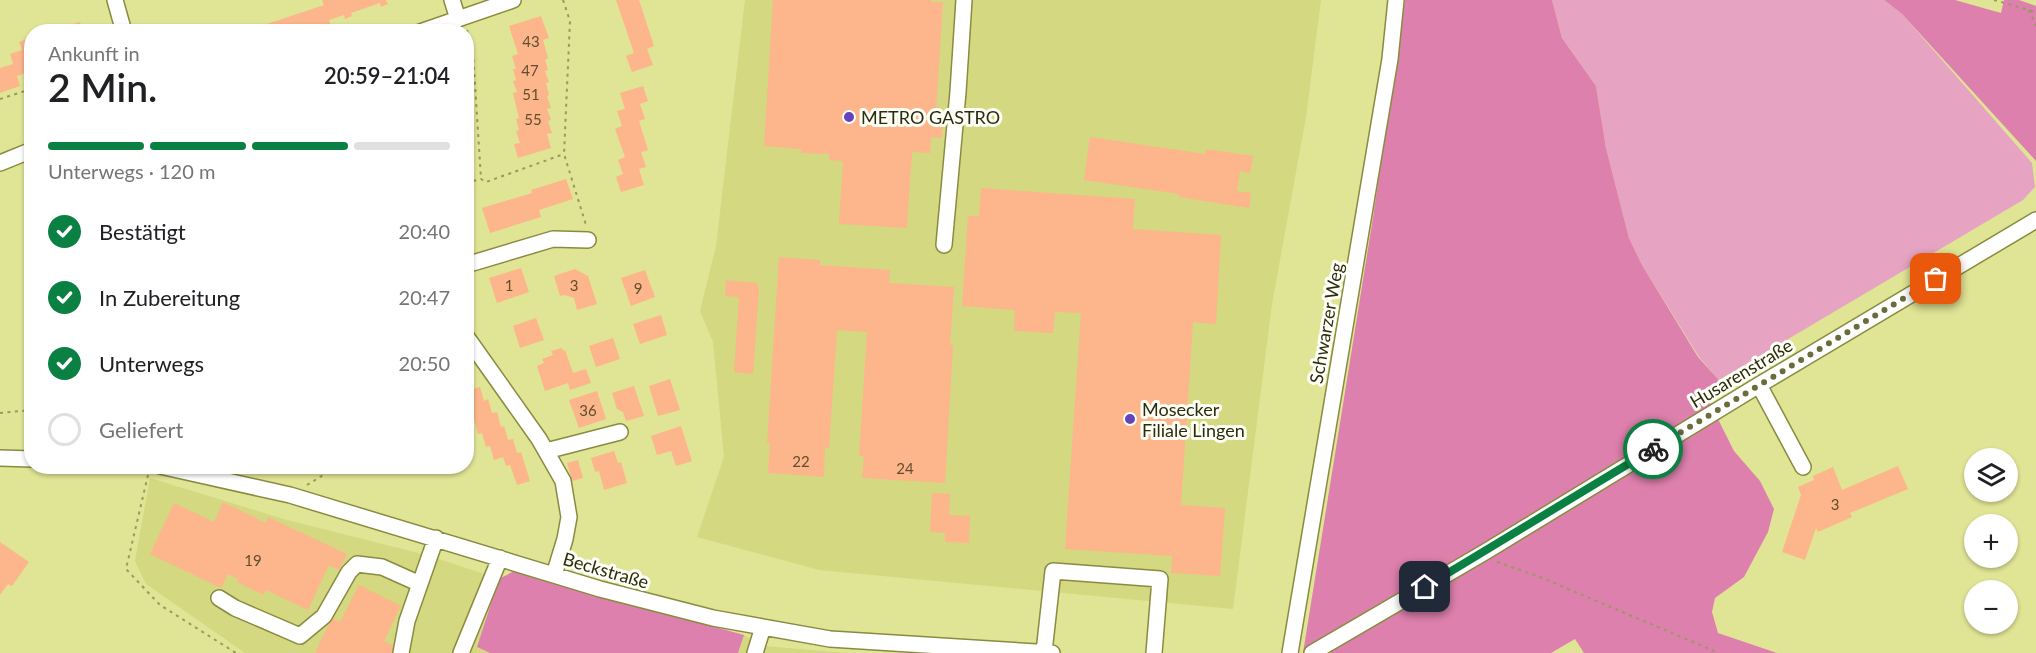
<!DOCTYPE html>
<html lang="de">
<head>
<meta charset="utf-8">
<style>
  body { margin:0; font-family:Lato,sans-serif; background:#f6f6f6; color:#202124; height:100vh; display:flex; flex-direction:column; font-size:22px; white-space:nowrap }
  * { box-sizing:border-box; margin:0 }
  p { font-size:20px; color:#757577 }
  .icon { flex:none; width:33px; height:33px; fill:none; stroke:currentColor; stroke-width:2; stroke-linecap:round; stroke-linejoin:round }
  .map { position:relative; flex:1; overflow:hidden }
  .sheet { position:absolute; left:24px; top:24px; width:450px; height:450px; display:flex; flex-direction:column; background:#fff; border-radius:24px; box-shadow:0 2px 4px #0004 }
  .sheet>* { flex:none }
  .buttons { position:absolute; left:1964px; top:448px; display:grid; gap:12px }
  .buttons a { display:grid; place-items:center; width:54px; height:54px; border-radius:50%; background:#fff; box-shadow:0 2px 4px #0004; font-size:30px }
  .pin { position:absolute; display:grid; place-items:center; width:51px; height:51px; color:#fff; margin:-26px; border-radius:12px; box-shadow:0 3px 9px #0006 }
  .courier { position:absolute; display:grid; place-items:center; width:60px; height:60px; margin:-30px; border:4px solid #0b8043; border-radius:50%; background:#fff; color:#222; box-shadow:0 2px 8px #0007 }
  .head em { font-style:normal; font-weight:600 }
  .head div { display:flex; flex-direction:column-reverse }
  .head { display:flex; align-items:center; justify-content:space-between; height:102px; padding:0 24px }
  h1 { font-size:39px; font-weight:600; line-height:45px }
  .bar { display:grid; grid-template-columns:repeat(4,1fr); gap:9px 6px; align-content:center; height:72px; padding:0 24px }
  .bar i { height:8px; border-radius:4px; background:#e0e0e0 }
  .bar .active { background:#0b8043 }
  .bar p { grid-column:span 4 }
  ol { padding:0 24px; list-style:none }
  li { display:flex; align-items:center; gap:18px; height:66px }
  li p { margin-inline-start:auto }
  li .icon { padding:6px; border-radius:50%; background:#0b8043; color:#fff; stroke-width:4 }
  li:last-child { color:#757577 }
  li i { width:33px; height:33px; border:3px solid #e0e0e0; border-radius:50% }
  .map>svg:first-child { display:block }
  .built { fill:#d4d881 }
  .green { fill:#e7a4c2 }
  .forest { fill:#de80ad }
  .building { fill:#fdb58b }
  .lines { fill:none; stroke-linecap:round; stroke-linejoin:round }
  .minor-casing { stroke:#898b3f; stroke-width:18 }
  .path { stroke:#97995d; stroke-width:2; stroke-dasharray:3 4.5; stroke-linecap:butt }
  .minor { stroke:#fff; stroke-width:15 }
  .done { stroke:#6a6c3c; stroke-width:6; stroke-dasharray:0 10.8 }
  .route { stroke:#0b8043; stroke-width:8 }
  .poi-dot { fill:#6443bb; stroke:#fefff7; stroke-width:2 }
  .labels { text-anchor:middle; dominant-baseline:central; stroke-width:6; stroke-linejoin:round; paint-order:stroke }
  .number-label { font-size:15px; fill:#604e2c }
  .poi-label { font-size:18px; fill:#2b2c0c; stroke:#fefff7; text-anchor:start }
  .street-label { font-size:18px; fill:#2b2c0c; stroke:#fefff7 }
</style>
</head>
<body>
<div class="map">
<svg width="2036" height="653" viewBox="0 0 2036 653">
  <rect width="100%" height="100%" fill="#e0e495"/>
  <!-- built -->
  <path class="built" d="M745 0H1321L1306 117 1272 304 1233 609 819 570 697 537 724 457 713 342 700 311 716 246Z
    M150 478 287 520 430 556 499 579 478 648 490 653H245L146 584 135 561Z
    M744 635 763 646 847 653H738Z"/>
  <!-- green -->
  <path class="green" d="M1552 0H1884L1902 14 2032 163 2035 187 2023 200 1719 380 1699 357 1642 265 1629 238 1606 148 1596 86 1562 38Z"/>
  <!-- forest -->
  <path class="forest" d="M1405 0H1552L1562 38 1596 86 1606 148 1629 238 1642 265 1698 357 1719 380 1722 390 1707 397 1734 451 1760 481 1774 509 1768 532 1744 577 1715 598 1712 612 1718 633 1777 653H1584L1575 639 1551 653H1303L1372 224Z
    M1884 0H1955L2001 13 2004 0H2019L2036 6V161L1902 14Z
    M514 571 744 635 738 653H490L477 647 499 579Z"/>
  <!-- building -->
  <path class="building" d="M322 0H386L388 4 381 7 380 3 351 13 352 16 345 19 344 15 329 20 331 26 315 32H243L324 5Z
    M616 0H639L654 46 647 49 653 65 632 72 626 56 634 53Z
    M773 0H931V2H943L936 111 932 110 931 123 943 124 942 138 931 137 930 153 912 152 907 228 839 224 843 161 829 160V154L801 153V149L764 146Z
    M541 16 549 38 543 40 548 58 545 60 548 70 545 71 549 82 546 83 549 95 547 96 551 108 547 109 551 120 548 121 552 133 547 134 551 148 518 158 514 144 520 143 516 131 519 130 516 119 519 118 513 93 517 92 513 81 516 80 513 69H516L512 56 518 54 509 26Z
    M80 22 82 29 96 24 98 32H65L63 27Z
    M32 37V71L17 76 20 86 0 93V68L13 64 10 54 22 50 19 42Z
    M643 86 648 101 640 104 645 119 639 121 648 150 641 152 646 167 639 169 644 185 621 192 616 177 623 174 618 160 625 157 615 129 622 126 617 111 625 109 620 93Z
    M1090 137 1205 154 1206 149 1253 156 1250 173 1240 171 1237 191 1251 193 1249 208 1179 197V194L1084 180Z
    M566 179 573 199 539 210 541 217 490 233 482 208 532 193 531 190Z
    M981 188 1135 199 1133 229 1221 235 1216 324 1193 322 1181 505 1225 508 1220 576 1171 573 1172 556 1065 549 1081 313 1055 312 1053 333 1014 331 1015 310 962 306 968 216H979Z
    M779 257 820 260V265L890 270 889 283 954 287 950 345H953L945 483 862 478 864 456H859L867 332 837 330 829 448H825L824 477 768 473 770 443H767Z
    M521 268 529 292 497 303 489 278Z
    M575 269 588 276 597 304 577 310 574 298 565 295 560 296 554 276Z
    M645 270 655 297 631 306 621 278Z
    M726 280 757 283 759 290 753 374 734 372 739 297 725 296Z
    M661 315 667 335 640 344 633 324Z
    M536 318 544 340 520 348 513 326Z
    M613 338 620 359 596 367 589 346Z
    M562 348 563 351 565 350 573 373 586 369 591 383 570 390 568 383 545 391 537 366 544 363 542 359 553 355 551 351Z
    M670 379 680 410 658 416 649 386Z
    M634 386 644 416 626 421 623 412 617 409 612 393Z
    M480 387 484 401 488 399 492 413 497 412 501 427 504 426 508 440 513 439 517 453 521 452 530 481 517 485 510 465 506 466 503 457 494 460 490 446 486 447 482 433 478 434 474 419 470 420 466 408V391Z
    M597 391 606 419 579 428 569 400Z
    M681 426 692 461 676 466 671 451 657 455 651 436Z
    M614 451 618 463 621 462 627 483 604 490 599 471 595 472 591 458Z
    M578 460 583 478 572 481 567 463Z
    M1898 466 1908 489 1850 513 1852 517 1818 532 1816 528 1805 560 1782 552 1801 495 1798 487 1814 480 1813 476 1833 467 1842 490Z
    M932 493 950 494 949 515 970 516 969 543 945 542V533L930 532Z
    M223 502 266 523 268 517 347 554 339 570 329 565 308 610 266 590 263 595 237 582 238 579 228 574 221 588 150 554 174 503 214 522Z
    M0 542 29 562 12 586 8 584 0 595Z
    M359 585 401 606 384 641 399 648 396 653H315L332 618 340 622Z"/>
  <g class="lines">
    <!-- minor casing -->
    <g class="minor-casing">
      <path id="minor" d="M115 0 124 32
        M452 0 458 19
        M420 32 513 0
        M0 163 32 150
        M944 245 958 92 964 0
        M466 265 553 239 588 240
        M466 336 539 439 563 481 569 517 565 539 554 575
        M1759 385 1803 467
        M546 451 620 432
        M0 458 32 459
        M160 466 290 495 600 589 713 618 830 639 1052 653
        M219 598 235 608 300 636 324 616 349 572 357 564 382 567 420 584
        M1044 652 1053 571 1160 579 1154 653
        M401 653 407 621 436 538
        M461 653 500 558
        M755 653 763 627
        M1290 653 1390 59 1396 0
        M1312 653 1485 552 1759 385 2036 220"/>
    </g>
    <!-- path -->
    <path class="path" d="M563 0 570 21 564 154 586 225
      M1994 0 2036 12
      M2029 10 2036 26
      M467 30 473 53 481 179
      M0 99 25 91 32 85
      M466 183 481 179 486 182 564 154
      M0 413 32 410
      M148 475 126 569 160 605 236 653
      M307 485 338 466
      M1497 562 1540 577 1719 653"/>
    <!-- minor -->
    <use href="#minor" class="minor"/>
  </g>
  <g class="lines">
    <!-- done -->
    <path class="done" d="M1653 449 1936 279"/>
    <!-- route -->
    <path class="route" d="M1425 587 1653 449"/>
  </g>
  <!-- markers -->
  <g class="poi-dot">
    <circle cx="849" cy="117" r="6"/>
    <circle cx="1130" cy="419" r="6"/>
  </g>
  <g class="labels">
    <!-- number labels -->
    <g class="number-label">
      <text x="531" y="41">43</text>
      <text x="530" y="70">47</text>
      <text x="531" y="94">51</text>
      <text x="533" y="119">55</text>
      <text x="509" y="285">1</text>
      <text x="574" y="285">3</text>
      <text x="638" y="288">9</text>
      <text x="588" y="410">36</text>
      <text x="801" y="461">22</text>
      <text x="905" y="468">24</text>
      <text x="1835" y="504">3</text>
      <text x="253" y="560">19</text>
    </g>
    <!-- poi labels -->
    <g class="poi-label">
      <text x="861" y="117">METRO GASTRO</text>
      <text x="1142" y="409">Mosecker<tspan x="1142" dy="21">Filiale Lingen</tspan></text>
    </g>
    <!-- street labels -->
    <g class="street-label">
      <text transform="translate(1326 323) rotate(-80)">Schwarzer Weg</text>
      <text transform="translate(1741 373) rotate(-31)">Husarenstraße</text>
      <text transform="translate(606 570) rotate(16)">Beckstraße</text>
    </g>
  </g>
</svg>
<div class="buttons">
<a><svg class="icon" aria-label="layers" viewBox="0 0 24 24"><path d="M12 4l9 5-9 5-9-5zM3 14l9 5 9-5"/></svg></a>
<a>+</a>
<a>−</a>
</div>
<div class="pin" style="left:1936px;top:279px;background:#ea580c"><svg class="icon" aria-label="bag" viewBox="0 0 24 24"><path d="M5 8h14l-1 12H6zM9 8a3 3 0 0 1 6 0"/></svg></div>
<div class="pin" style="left:1425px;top:587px;background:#1f2937"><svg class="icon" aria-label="home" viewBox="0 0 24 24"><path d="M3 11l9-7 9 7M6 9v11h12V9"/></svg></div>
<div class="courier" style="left:1653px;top:449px"><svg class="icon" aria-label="bike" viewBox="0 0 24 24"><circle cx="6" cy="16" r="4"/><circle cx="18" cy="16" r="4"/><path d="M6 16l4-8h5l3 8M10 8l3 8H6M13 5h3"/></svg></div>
<section class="sheet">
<div class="head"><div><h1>2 Min.</h1><p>Ankunft in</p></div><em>20:59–21:04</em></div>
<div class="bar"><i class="active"></i><i class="active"></i><i class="active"></i><i></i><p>Unterwegs · 120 m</p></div>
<ol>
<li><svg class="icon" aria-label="check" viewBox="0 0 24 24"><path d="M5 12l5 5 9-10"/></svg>Bestätigt<p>20:40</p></li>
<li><svg class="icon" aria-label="check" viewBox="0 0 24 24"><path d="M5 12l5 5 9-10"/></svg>In Zubereitung<p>20:47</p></li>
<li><svg class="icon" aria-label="check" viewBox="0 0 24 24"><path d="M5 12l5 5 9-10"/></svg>Unterwegs<p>20:50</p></li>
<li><i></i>Geliefert</li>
</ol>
</section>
</div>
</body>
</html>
